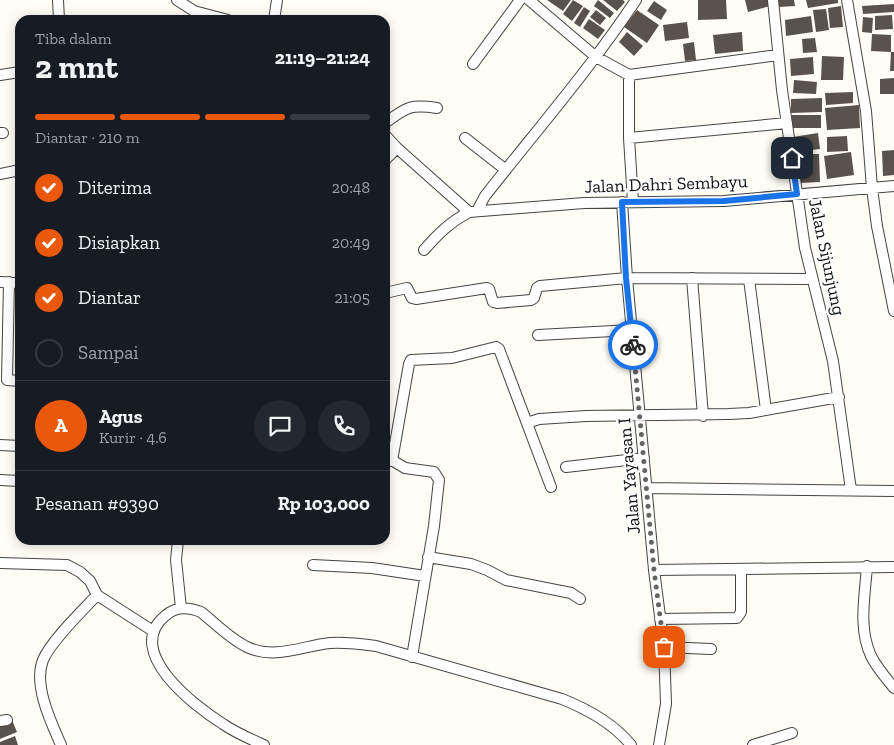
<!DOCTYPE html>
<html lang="id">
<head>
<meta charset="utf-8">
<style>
  body { margin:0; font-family:"Zilla Slab",serif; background:#242831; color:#f1f3f6; height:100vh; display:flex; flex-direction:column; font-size:19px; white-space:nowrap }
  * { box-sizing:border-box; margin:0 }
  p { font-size:16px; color:#9ea1a6 }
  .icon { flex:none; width:28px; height:28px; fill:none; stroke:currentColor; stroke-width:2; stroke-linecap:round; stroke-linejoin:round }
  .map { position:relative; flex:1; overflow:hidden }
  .drawer { position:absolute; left:15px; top:15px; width:375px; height:530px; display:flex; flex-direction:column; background:#171b24; border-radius:15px; box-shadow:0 2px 12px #0003 }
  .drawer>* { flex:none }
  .pin { position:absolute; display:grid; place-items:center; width:42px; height:42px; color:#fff; margin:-21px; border-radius:10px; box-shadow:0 2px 8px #0006 }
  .courier { position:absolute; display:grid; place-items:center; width:50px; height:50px; margin:-25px; border:4px solid #1a73e8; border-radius:50%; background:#fff; color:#222; box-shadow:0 1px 6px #0007 }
  .overview em { font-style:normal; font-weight:700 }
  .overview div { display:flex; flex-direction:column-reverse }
  .overview { display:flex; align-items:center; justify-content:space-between; height:85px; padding:0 20px }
  h1 { font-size:32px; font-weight:700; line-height:38px }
  .bar { display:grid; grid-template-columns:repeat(4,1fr); gap:8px 5px; align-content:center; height:60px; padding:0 20px }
  .bar i { height:6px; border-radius:4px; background:#363941 }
  .bar .selected { background:#ea580c }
  .bar p { grid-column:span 4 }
  .line { display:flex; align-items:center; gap:12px; padding:0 20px; border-top:1px solid #363941 }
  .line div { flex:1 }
  .round { display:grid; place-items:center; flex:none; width:52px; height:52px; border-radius:26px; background:#242831 }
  ol { padding:0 20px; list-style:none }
  li { display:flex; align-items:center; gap:15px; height:55px }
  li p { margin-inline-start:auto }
  li .icon { padding:5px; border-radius:50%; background:#ea580c; color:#fff; stroke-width:4 }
  li:last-child { color:#9ea1a6 }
  li i { width:28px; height:28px; border:2px solid #363941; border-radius:50% }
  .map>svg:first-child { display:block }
  .building { fill:#5a524d }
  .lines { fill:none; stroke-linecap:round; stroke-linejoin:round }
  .street-casing { stroke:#444; stroke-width:12 }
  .street { stroke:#fff; stroke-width:10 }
  .done { stroke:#646461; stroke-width:5; stroke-dasharray:0 9 }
  .route { stroke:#1a73e8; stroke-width:6 }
  .labels { text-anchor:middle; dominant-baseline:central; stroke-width:5; stroke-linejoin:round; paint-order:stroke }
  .street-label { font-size:18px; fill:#111; stroke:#fff }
</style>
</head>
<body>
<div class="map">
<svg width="894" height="745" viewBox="0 0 894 745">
  <rect width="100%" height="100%" fill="#fffdf5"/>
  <!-- building -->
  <path class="building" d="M547 0H571L563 11Z
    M573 0 583 6 572 21 563 14Z
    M598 0 614 13 610 18 594 6Z
    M603 0H623L625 2 617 11Z
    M698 0H726L727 19 698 20Z
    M745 0H768L770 6 748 12Z
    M779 0H794L795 6 779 7Z
    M806 0H838V3L808 8Z
    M654 1 667 10 661 20 647 11Z
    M894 4V12L863 14 862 6Z
    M841 6 843 27 830 28 828 8Z
    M584 7 590 11 580 27 574 23Z
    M826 9 829 30 816 32 813 10Z
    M596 10 606 18 600 25 590 17Z
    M637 10 659 25 647 43 624 27Z
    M892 15 893 29 875 30V16Z
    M811 16 813 32 786 36 785 20Z
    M863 17 873 18 872 33 862 32Z
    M589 19 605 30 598 39 583 28Z
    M687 22 689 38 665 41 663 25Z
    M627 32 643 46 634 56 619 42Z
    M742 32 743 51 715 54 713 35Z
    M872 34 891 35V52H894V71H890L891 52 871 51Z
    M815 38 817 52 803 53 802 39Z
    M694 42 696 60 685 61 683 44Z
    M822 56 844 57 843 80H821Z
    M813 57 814 74 791 76 790 59Z
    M894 78V94H880V79Z
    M794 80 817 82 816 94 793 93Z
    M853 92V103L826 105 825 93Z
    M822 98V112L791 113V99Z
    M859 105 860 128 827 130 825 108Z
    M792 115H821V128H792Z
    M818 133 820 149 795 152 793 137Z
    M847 136 848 151 827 152V137Z
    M894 150V175L883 176 882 151Z
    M851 152 854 175 827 179 824 156Z
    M799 154H819L820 182 800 183Z
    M12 720 17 732 0 739V725Z
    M15 736 18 745H0V742Z"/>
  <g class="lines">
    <!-- street casing -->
    <g class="street-casing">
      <path id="street" d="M58 0 59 20
        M177 0 194 11 228 20
        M529 0 596 57 629 75
        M773 0 782 90 805 248 833 361 851 490
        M847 0 866 111 872 188 877 226 894 311
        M274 20 277 0
        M473 64 520 0
        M0 75 20 72
        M385 123C407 107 410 104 437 108
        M0 133H3
        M385 135 397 148 469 212
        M465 138 506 170
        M629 138 787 123
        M385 160 397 148
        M0 174 20 170
        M622 202 627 278 654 570 664 647 666 704 659 745
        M633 202 629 138V75L778 55
        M477 211 485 196C536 131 590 69 636 0
        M424 250C438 234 450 222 469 212L584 203 724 201 894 186
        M692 278 703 416
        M749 279 766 410
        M0 282 20 283
        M9 282 7 380 20 381
        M385 293 407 288 412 298 416 299 487 288 489 289 493 302 497 303 531 300 534 298 537 288 540 286 627 278 812 279
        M538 335 632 330
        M527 423 539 419 586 416 729 414 749 413 839 397
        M0 445 20 446
        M385 456 405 468 434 472 439 480 434 526 412 657
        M392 461 409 364 411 360 452 358 496 347 499 349 551 487
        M566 467 644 458
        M0 480 20 481
        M647 488 894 491
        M178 540 176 560 181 608
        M428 557 471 564 487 570 506 580 571 593 580 599
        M0 563 67 565 80 572 90 581 97 595C83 610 50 642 43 660 33 685 51 722 61 745
        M313 565 372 568 425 576
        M867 566C865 596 858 628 871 656 877 668 886 678 894 688
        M654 570 894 567
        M97 595 153 631
        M660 619 737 618 741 612V569
        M664 647 711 649
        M0 721 7 720
        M264 745C250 739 236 733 223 724 194 706 123 651 165 616 176 606 188 607 201 612 216 624 230 639 247 647 275 660 302 646 330 643 345 642 361 644 376 646L562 699C587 709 613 723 631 745
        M753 745 792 733"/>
    </g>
    <!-- street -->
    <use href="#street" class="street"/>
  </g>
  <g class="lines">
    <!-- done -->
    <path class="done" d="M633 345 654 570 664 647"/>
    <!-- route -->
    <path class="route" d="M633 345 626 278 622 202 724 201 797 194 792 158"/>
  </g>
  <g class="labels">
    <!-- street labels -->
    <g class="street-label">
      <text transform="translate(666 184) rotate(-2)">Jalan Dahri Sembayu</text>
      <text transform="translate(827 257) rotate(78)">Jalan Sijunjung</text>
      <text transform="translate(629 476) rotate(-95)">Jalan Yayasan I</text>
    </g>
  </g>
</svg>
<div class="pin" style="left:664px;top:647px;background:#ea580c"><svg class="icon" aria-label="bag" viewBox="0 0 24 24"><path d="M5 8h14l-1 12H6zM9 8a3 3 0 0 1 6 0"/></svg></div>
<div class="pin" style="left:792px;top:158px;background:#1f2937"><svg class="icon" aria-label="home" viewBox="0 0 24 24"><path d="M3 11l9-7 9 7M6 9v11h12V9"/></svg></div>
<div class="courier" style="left:633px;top:345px"><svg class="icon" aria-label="bike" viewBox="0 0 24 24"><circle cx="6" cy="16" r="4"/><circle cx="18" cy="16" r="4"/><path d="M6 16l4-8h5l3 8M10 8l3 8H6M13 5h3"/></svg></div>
<section class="drawer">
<div class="overview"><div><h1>2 mnt</h1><p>Tiba dalam</p></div><em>21:19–21:24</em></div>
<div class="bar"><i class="selected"></i><i class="selected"></i><i class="selected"></i><i></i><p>Diantar · 210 m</p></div>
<ol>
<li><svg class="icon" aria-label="check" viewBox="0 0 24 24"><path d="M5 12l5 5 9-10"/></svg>Diterima<p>20:48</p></li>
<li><svg class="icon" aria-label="check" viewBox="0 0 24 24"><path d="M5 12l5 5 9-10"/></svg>Disiapkan<p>20:49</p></li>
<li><svg class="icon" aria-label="check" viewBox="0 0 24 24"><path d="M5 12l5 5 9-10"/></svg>Diantar<p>21:05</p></li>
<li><i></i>Sampai</li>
</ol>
<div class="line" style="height:90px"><b class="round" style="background:#ea580c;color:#fff">A</b><div><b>Agus</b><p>Kurir · 4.6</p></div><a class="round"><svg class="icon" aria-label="chat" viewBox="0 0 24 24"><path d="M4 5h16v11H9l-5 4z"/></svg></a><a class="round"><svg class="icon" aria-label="phone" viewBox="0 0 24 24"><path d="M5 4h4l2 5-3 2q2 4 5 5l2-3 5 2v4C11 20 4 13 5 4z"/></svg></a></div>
<div class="line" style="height:65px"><div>Pesanan #9390</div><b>Rp 103,000</b></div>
</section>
</div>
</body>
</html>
